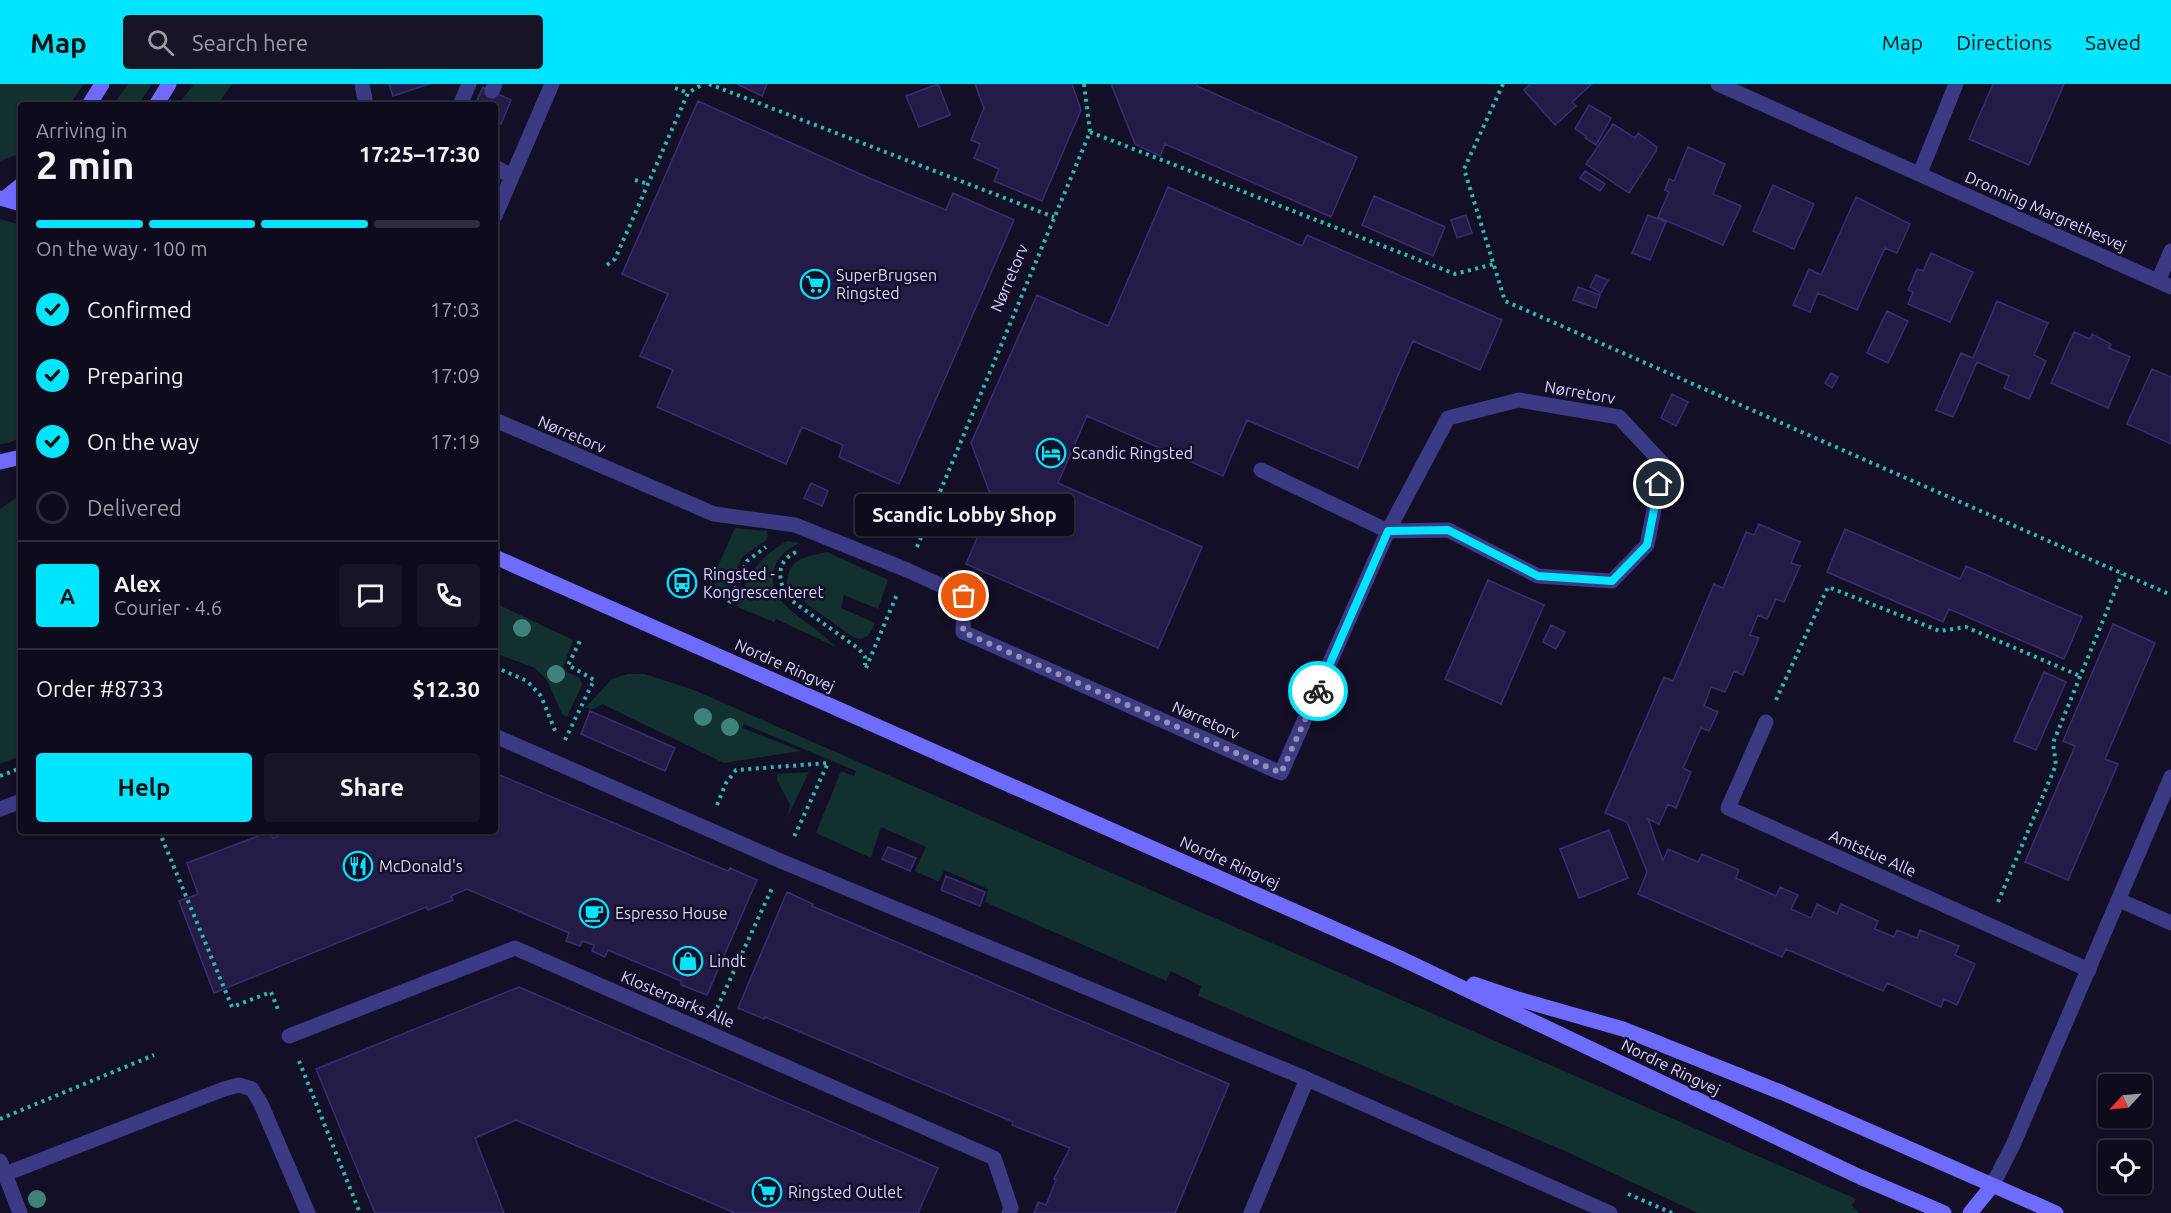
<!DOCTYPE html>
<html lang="en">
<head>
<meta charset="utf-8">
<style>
  body { margin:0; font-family:Ubuntu,sans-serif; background:#171425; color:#f1f3f6; height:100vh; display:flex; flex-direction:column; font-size:22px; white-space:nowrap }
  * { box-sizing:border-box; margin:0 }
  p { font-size:20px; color:#9b9ba3 }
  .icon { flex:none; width:33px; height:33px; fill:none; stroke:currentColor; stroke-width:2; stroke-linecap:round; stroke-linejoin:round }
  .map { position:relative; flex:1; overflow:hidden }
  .details { position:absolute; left:18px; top:18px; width:480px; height:732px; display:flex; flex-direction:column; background:#0e0b1c; border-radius:6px; box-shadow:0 2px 4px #0004,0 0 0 2px #2e2b3b }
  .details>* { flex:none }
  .needle { width:39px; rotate:244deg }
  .buttons { position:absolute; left:2098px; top:990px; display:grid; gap:12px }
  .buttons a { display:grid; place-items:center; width:54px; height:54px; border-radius:6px; background:#0e0b1c; box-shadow:0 2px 4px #0004,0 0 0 2px #2e2b3b; font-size:30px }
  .pin { position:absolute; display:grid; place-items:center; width:51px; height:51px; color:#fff; margin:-26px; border:3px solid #fff; border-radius:50%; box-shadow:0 2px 6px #0007 }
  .courier { position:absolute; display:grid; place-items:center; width:60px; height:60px; margin:-30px; border:4px solid #00e5ff; border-radius:50%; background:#fff; color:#222; box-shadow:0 2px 8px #0007 }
  .bubble { position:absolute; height:42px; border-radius:6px; background:#0e0b1c; box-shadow:0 2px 4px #0004,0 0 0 2px #2e2b3b; font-size:20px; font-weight:600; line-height:42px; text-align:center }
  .headline em { font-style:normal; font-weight:600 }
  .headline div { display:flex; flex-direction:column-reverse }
  .headline { display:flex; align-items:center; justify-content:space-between; height:102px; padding:0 18px }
  h1 { font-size:39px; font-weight:600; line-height:45px }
  .bar { display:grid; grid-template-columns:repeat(4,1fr); gap:9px 6px; align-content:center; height:72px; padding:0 18px }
  .bar i { height:8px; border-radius:4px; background:#2e2b3b }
  .bar .current { background:#00e5ff }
  .bar p { grid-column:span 4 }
  .line { display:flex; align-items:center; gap:15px; padding:0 18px; border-top:2px solid #2e2b3b }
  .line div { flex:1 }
  .round { display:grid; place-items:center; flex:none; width:63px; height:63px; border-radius:6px; background:#171425 }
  ol { padding:0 18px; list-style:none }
  li { display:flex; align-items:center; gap:18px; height:66px }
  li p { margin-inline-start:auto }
  li .icon { padding:6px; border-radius:50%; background:#00e5ff; color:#111; stroke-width:4 }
  li:last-child { color:#9b9ba3 }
  li i { width:33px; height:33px; border:3px solid #2e2b3b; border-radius:50% }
  .primary-button { display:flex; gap:12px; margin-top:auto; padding:12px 18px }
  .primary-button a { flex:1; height:69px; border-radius:6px; background:#00e5ff; color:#111; font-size:24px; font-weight:600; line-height:69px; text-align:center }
  .primary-button a+a { background:#171425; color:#f1f3f6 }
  header { display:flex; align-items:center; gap:36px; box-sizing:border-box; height:84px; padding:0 30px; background:#00e5ff; color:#111 }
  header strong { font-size:28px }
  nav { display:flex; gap:33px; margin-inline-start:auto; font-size:21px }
  .search { width:420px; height:54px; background:#171425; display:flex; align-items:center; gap:15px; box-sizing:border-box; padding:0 21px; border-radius:6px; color:#9b9ba3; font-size:22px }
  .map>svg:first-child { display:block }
  .green { fill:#12302f }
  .building { fill:#241b47; stroke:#3b2d73; stroke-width:1.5 }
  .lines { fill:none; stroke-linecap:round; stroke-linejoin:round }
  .path { stroke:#2fb8b0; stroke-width:4; stroke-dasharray:3 4.5; stroke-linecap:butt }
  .lane { stroke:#3d3a85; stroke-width:15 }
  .street { stroke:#3d3a85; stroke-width:15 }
  .secondary { stroke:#6f6bff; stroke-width:15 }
  .tree { fill:#3d827b }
  .done { stroke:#948fb3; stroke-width:6; stroke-dasharray:0 10.8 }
  .route { stroke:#00e5ff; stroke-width:8 }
  .labels { text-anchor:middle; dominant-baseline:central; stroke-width:5; stroke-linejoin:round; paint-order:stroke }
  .street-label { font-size:16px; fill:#d9d4ff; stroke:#130f26 }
  .poi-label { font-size:16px; fill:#d9d4ff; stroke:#130f26; text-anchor:start }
</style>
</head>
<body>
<header>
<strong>Map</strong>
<div class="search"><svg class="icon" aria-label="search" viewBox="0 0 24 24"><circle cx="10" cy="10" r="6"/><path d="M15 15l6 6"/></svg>Search here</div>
<nav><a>Map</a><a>Directions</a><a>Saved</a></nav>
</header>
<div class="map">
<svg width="2171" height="1129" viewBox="0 0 2171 1129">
  <rect width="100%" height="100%" fill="#130f26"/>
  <!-- green -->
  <path class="green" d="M0 0H84L69 21H21V69L0 77Z
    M128 0H152L138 21H113Z
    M194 0H232L217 21H178Z
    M0 135 21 141V353L9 359 0 360Z
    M21 410V672L0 680V425Z
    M735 444 767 447 768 452 765 457 743 472 727 505 714 502 717 492 714 491Z
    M787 457 800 459C787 465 778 471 774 486 767 515 795 529 814 544 822 550 829 557 836 563L776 535 774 538 737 523C750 488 755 477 787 457Z
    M827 468 888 496 878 525 844 511 841 524 875 539C871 550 865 558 853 553L793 510 787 501C788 473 804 474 827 468Z
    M495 519 573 556 563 583 567 588 580 594 582 601 567 633 562 630 547 596 535 584 495 569Z
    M627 590H645L694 606 1856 1115 1852 1121 1859 1129H1698L1565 1067 1198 912 1201 902 1171 887 1166 897 985 818 988 805 944 786 939 798 915 787 926 763 881 743 871 774 816 749 841 687 854 692 856 687 744 640 742 644 801 667 724 679 602 620 594 625 585 624 612 595Z
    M809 688 787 734 790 721 777 696V690Z"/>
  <!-- building -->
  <path class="building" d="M389 0H429L393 12Z
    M737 0H767L762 12Z
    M938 0 950 31 919 43 906 12Z
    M975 0H1072L1081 26 1042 117 994 97 999 85 974 74 980 60 971 56 984 24Z
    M1111 0H1196L1197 2 1357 73 1331 133 1165 60 1160 72 1135 60Z
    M1530 0H1592L1572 18 1576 22 1555 41 1524 6Z
    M1993 0H2064L2029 81 1969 55Z
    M483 3 511 16 501 40 495 38V21H475Z
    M698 17 869 94 946 126 953 109 1014 136 899 400 839 373 843 361 802 343 786 380 657 323 673 286 640 272 668 210 622 190Z
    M1589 21 1611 34 1596 61 1585 54 1586 52 1575 45Z
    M1613 40 1635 54 1638 49 1657 63 1656 67 1629 109 1586 80Z
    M1688 63 1725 80 1713 110 1741 122 1723 161 1658 133 1669 108 1665 106 1669 95 1674 97Z
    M1585 87 1605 100 1600 107 1580 94Z
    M1773 101 1814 120 1794 165 1753 147Z
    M1168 103 1302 162 1307 151 1502 236 1480 286 1413 257 1358 384 1247 336 1223 392 1087 332 1058 399 1202 463 1158 564 966 480 993 417 971 359 1037 211 1108 242Z
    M1374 112 1445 143 1433 172 1362 141Z
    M1856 113 1910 140 1897 169 1885 164 1857 226 1818 209 1810 228 1793 221 1809 185 1821 191Z
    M1466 131 1472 149 1457 154 1451 136Z
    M1648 131 1666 138 1650 176 1632 169Z
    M1931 169 1973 188 1950 238 1908 220 1913 208 1908 206 1917 185 1923 187Z
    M1596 191 1608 196 1601 209 1590 203Z
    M1578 203 1600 211 1596 224 1573 216Z
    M1997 217 2048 239 2034 271 2046 277 2029 315 2004 304 2009 292 1977 278 1953 333 1936 326 1961 269 1973 274Z
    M1887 227 1908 237 1888 279 1867 269Z
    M2074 248 2090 255 2092 250 2111 260 2109 264 2130 273 2108 324 2051 299Z
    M2152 285 2171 293V360L2127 340Z
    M1831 289 1838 293 1832 304 1825 299Z
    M1672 310 1688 318 1676 342 1661 334Z
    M811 399 828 407 822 422 804 414Z
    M1759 440 1800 458 1791 479 1800 482 1784 518 1776 515 1767 535 1758 531 1750 551 1759 554 1743 591 1734 587 1725 608 1711 603 1704 622 1718 628 1709 647 1701 644 1683 684 1691 688 1676 724 1668 720 1659 740 1648 735 1663 777 1668 765 1698 778 1702 770 1739 786 1736 794 1776 812 1780 803 1798 811 1791 825 1811 834 1817 820 1837 830 1841 820 1878 837 1875 845 1894 853 1897 846 1917 854 1920 846 1959 862 1955 871 1975 880 1957 921 1944 915 1941 923 1887 899 1883 907 1786 865 1782 873 1638 810 1647 788 1627 738 1605 729 1664 593 1673 597 1714 500 1723 504 1746 448 1754 451Z
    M1845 445 1960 495 1966 482 2082 533 2064 575 1949 525 1943 538 1827 488Z
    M1488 496 1544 521 1501 620 1445 595Z
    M2113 540 2155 559 2105 675 2118 680 2068 796 2025 778 2075 662 2063 657Z
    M1551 541 1565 548 1556 565 1543 558Z
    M2044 588 2066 598 2036 666 2014 657Z
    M590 627 675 664 665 687 581 650Z
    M495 689 728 787 730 784 757 796 707 911 681 901V897L608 866 605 873 592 867 594 861 582 857 580 862 566 857 569 849 467 805 451 812 453 816 428 826 426 823 214 909 179 817 198 810 187 779 269 748 273 754 292 747H495Z
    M1609 746 1628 794 1579 814 1560 765Z
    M888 763 916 774 910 787 882 775Z
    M946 792 985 808 980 822 941 806Z
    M787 808 813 820 812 822 1229 1000 1175 1129H1034L1038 1118 1046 1121 1056 1096 1054 1095 1070 1064 1012 1041 1013 1038 765 933 764 935 738 924Z
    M519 903 938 1084 918 1129H735L516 1036 475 1054 504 1129H375L316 985Z"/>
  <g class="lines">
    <!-- path -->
    <path class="path" d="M709 0 1054 133
      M1503 0 1464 85 1505 217 2171 511
      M675 4 688 9
      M1090 48 1455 190 1494 180
      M635 96 648 100
      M607 181 615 175 688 9 703 0
      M917 463 1090 48 1084 0
      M796 468C775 478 778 497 788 514L859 565 865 573V581
      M729 519 747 477 766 463
      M495 583 527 597 541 612 556 649
      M866 584 898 508
      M1776 616 1828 503 1940 547 1966 543 2080 592
      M565 656 594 596 568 581 580 557
      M0 692 21 684
      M717 721 726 699 736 686 828 679 794 753
      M159 747 232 923 271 908 279 928
      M1998 818 2056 681 2053 659 2122 490
      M717 924 773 802
      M299 977 360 1129
      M0 1035 154 971
      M1628 1110 1672 1129"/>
    <!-- lane -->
    <path class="lane" d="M362 0 366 21
      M492 7 495 0
      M460 21 469 0
      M495 83 512 92
      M495 132 552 0
      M495 336 714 430 795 441 907 486 964 512 963 548 1281 689 1388 447 1448 334 1519 316 1619 333 1663 380 1647 461 1612 497 1538 492 1448 446 1388 447 1261 386
      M1766 638 1728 724 2089 886
      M495 652 783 778 1307 995 1610 1129
      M0 725 21 717
      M2119 816 2171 839
      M0 1077 20 1129
      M0 1092 224 1005 239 1001 252 1005 261 1020 308 1129
      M1251 1129 1307 995"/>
    <!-- street -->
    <path class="street" d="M1718 0 2171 203
      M1920 89 1956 0
      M2158 197 2171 167
      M289 952 515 864 994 1074 1011 1124 1009 1129
      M1992 1102 2013 1061 2171 693"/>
    <!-- secondary -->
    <path class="secondary" d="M89 21 102 0
      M156 21 169 0
      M0 114 21 120
      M4 115 21 101
      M0 378 21 373
      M495 473 1398 873 1860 1093 1944 1129
      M1474 900 1518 915 1623 945 1783 1009 2056 1129
      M1970 1129 1992 1102"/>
  </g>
  <!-- trees -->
  <g class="tree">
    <circle cx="522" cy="544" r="9"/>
    <circle cx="556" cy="590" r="9"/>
    <circle cx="703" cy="633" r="9"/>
    <circle cx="730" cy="643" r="9"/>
    <circle cx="37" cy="1115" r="9"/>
  </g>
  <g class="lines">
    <!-- done -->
    <path class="done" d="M964 512 963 548 1281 689 1318 607"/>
    <!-- route -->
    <path class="route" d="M1318 607 1388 447 1448 446 1538 492 1612 497 1647 461 1659 400"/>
  </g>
  <!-- icons -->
  <defs>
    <g id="supermarket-ring" transform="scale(1.5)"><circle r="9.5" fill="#130f26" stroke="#00e5ff" stroke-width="1.5"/><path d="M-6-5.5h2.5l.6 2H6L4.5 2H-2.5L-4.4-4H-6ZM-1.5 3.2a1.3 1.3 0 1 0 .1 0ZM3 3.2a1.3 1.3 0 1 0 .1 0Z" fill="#00e5ff"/></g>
    <g id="hotel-ring" transform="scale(1.5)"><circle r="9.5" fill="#130f26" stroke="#00e5ff" stroke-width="1.5"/><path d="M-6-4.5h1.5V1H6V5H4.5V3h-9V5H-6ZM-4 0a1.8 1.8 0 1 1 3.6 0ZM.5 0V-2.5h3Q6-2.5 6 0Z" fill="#00e5ff"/></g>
    <g id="bus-ring" transform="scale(1.5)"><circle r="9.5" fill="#130f26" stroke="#00e5ff" stroke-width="1.5"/><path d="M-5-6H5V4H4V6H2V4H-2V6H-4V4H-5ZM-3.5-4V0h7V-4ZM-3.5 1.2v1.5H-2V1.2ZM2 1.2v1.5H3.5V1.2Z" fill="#00e5ff"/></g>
    <g id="restaurant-ring" transform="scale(1.5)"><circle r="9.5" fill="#130f26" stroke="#00e5ff" stroke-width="1.5"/><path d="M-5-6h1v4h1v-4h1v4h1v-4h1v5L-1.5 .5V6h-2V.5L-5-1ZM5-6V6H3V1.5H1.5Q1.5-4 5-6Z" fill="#00e5ff"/></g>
    <g id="cafe-ring" transform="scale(1.5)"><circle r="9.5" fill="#130f26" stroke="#00e5ff" stroke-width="1.5"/><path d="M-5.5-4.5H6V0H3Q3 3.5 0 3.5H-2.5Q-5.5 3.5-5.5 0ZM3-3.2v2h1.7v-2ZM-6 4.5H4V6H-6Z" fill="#00e5ff"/></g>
    <g id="shop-ring" transform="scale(1.5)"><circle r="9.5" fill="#130f26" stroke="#00e5ff" stroke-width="1.5"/><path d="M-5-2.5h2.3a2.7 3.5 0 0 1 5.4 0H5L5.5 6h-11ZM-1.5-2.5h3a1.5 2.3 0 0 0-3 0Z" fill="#00e5ff"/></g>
  </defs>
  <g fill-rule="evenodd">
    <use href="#supermarket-ring" x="815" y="200"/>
    <use href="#hotel-ring" x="1051" y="369"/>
    <use href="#bus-ring" x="682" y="499"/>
    <use href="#restaurant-ring" x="358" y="782"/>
    <use href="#cafe-ring" x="594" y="829"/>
    <use href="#shop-ring" x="688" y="877"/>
    <use href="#supermarket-ring" x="767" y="1108"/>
  </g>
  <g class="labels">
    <!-- street labels -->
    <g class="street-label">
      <text transform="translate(2046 127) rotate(24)">Dronning Margrethesvej</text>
      <text transform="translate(1009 194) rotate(-67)">Nørretorv</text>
      <text transform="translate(1580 308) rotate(10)">Nørretorv</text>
      <text transform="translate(572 350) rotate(23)">Nørretorv</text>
      <text transform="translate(785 581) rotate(24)">Nordre Ringvej</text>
      <text transform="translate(1206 636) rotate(24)">Nørretorv</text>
      <text transform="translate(1873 769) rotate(24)">Amtstue Alle</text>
      <text transform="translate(1230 778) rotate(24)">Nordre Ringvej</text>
      <text transform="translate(678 915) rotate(23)">Klosterparks Alle</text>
      <text transform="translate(1671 983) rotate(26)">Nordre Ringvej</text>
    </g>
    <!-- poi labels -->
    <g class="poi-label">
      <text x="836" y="191">SuperBrugsen<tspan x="836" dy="18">Ringsted</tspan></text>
      <text x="1072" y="369">Scandic Ringsted</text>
      <text x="703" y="490">Ringsted -<tspan x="703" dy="18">Kongrescenteret</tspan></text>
      <text x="379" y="782">McDonald's</text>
      <text x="615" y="829">Espresso House</text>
      <text x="709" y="877">Lindt</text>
      <text x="788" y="1108">Ringsted Outlet</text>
    </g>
  </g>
</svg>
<div class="buttons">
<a><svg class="needle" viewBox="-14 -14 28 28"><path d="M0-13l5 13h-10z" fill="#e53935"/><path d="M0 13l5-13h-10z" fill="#9b9ba3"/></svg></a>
<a><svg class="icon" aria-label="locate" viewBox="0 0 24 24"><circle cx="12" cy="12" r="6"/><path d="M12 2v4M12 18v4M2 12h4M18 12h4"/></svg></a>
</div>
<div class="pin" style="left:964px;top:512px;background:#ea580c"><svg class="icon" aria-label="bag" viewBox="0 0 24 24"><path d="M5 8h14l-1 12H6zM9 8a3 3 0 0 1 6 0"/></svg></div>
<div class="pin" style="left:1659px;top:400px;background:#1f2937"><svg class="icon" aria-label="home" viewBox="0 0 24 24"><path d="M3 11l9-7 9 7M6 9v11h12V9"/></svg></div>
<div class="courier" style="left:1318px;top:607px"><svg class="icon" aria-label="bike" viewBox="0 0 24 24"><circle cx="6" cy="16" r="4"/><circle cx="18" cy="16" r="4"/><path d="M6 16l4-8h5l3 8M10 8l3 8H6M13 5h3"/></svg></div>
<div class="bubble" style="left:855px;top:410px;width:219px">Scandic Lobby Shop</div>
<section class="details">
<div class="headline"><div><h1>2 min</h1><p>Arriving in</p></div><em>17:25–17:30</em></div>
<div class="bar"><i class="current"></i><i class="current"></i><i class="current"></i><i></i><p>On the way · 100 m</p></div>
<ol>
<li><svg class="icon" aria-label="check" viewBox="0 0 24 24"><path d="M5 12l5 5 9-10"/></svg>Confirmed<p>17:03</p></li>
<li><svg class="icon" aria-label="check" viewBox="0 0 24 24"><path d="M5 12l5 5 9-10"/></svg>Preparing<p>17:09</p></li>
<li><svg class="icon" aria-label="check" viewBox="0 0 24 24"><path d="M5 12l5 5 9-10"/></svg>On the way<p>17:19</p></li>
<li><i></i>Delivered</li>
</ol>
<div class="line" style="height:108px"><b class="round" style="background:#00e5ff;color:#111">A</b><div><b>Alex</b><p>Courier · 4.6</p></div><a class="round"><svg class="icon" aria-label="chat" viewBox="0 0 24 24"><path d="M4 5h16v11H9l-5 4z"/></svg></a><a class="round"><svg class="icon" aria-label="phone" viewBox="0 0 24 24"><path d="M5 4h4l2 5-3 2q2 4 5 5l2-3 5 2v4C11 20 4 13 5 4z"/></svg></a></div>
<div class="line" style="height:78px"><div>Order #8733</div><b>$12.30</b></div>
<div class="primary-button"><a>Help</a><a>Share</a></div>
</section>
</div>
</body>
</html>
